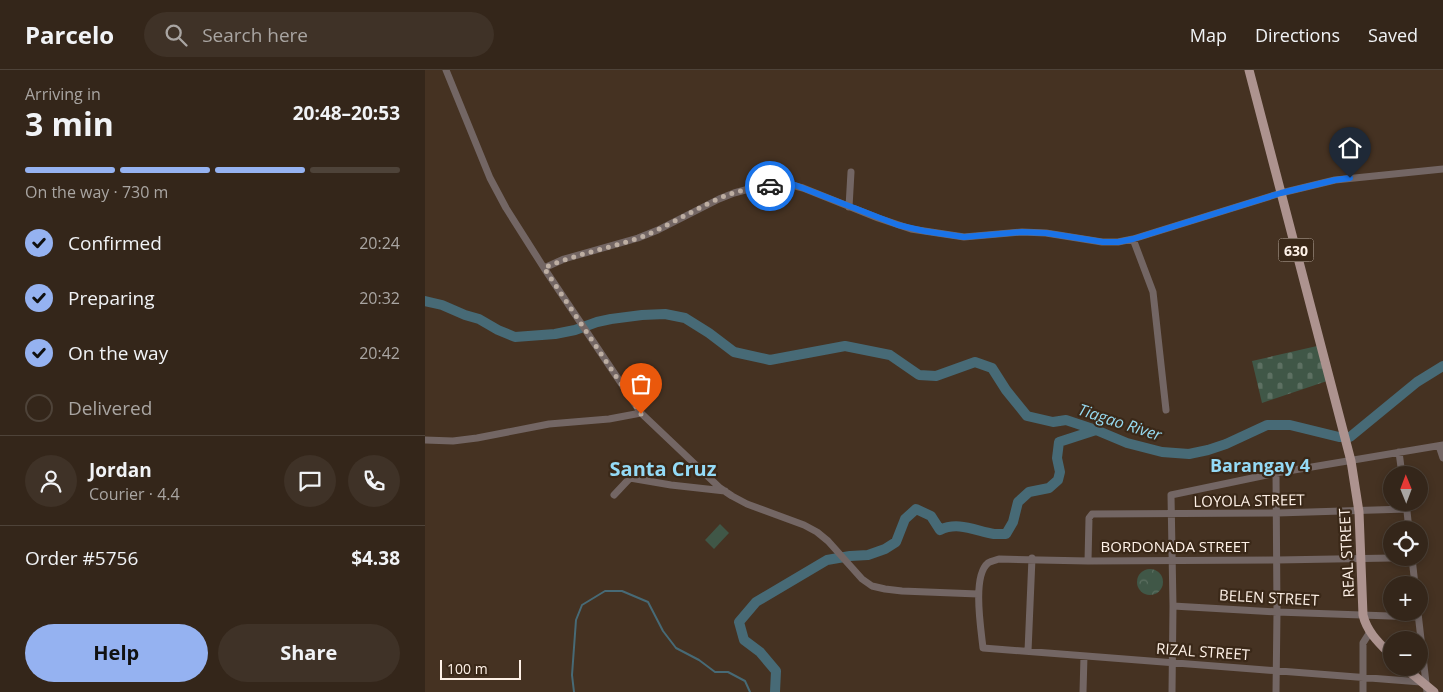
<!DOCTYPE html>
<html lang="en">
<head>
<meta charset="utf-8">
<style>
  body { margin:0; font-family:"Open Sans",sans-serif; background:#3f3227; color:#f1f3f6; height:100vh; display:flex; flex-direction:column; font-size:19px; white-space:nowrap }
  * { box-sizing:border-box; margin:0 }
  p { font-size:16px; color:#a9a5a2 }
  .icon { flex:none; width:28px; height:28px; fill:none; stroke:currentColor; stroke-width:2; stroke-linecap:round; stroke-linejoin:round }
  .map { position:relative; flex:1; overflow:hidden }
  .panel { display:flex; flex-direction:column; background:#34261a; width:425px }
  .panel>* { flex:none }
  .needle { width:32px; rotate:359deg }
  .controls { position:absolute; left:958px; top:396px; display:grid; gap:10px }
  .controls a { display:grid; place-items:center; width:45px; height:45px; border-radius:50%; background:#34261a; box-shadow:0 2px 8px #0003,0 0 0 1px #4e4339; font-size:25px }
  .scale { position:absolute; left:15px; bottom:12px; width:81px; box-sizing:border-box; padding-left:5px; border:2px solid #fef1e7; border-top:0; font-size:14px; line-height:18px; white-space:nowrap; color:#fef1e7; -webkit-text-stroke:4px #3a2818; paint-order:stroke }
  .pin { position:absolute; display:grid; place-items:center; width:42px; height:42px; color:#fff; margin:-51px -21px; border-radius:50% 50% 50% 0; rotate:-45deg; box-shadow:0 0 5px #0007 }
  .pin .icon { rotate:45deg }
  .courier { position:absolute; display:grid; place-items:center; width:50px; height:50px; margin:-25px; border:4px solid #1a73e8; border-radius:50%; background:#fff; color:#222; box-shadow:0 1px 6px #0007 }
  .summary em { font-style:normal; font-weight:700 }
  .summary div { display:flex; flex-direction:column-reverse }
  .summary { display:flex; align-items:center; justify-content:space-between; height:85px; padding:0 25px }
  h1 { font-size:32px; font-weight:700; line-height:38px }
  .bar { display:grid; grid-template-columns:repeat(4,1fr); gap:8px 5px; align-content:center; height:60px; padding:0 25px }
  .bar i { height:6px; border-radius:4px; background:#4e4339 }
  .bar .on { background:#95b2f1 }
  .bar p { grid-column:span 4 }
  .line { display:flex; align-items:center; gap:12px; padding:0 25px; border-top:1px solid #4e4339 }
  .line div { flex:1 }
  .round { display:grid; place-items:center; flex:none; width:52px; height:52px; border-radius:26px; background:#3f3227 }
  ol { padding:0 25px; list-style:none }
  li { display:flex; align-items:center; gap:15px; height:55px }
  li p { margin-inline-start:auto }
  li .icon { padding:5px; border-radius:50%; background:#95b2f1; color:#111; stroke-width:4 }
  li:last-child { color:#a9a5a2 }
  li i { width:28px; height:28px; border:2px solid #4e4339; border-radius:50% }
  .primary-button { display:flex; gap:10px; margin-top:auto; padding:10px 25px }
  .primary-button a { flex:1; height:58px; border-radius:30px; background:#95b2f1; color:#111; font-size:20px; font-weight:700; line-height:58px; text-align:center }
  .primary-button a+a { background:#3f3227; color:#f1f3f6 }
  header { display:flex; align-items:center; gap:30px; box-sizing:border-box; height:70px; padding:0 25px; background:#34261a; border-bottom:1px solid #4e4339 }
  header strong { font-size:24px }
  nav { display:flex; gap:28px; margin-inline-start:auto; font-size:18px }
  .search { width:350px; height:45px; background:#3f3227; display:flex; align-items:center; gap:12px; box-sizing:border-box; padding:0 18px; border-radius:28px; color:#a9a5a2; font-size:19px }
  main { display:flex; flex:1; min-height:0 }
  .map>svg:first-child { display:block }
  .cemetery { fill:url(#cemetery-stones) }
  .park { fill:url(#park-crowns) }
  .pitch { fill:#405747 }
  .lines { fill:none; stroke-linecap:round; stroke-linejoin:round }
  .stream { stroke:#476a76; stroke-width:2 }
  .river { stroke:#476a76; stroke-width:10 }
  .minor { stroke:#736664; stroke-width:7 }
  .major { stroke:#ad938f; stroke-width:9 }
  .done { stroke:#bdaea2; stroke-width:5; stroke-dasharray:0 9 }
  .route { stroke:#1a73e8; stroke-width:6 }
  .labels { text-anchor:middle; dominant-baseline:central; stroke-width:4.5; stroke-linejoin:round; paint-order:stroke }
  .shield { fill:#3a2818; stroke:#c3b5a9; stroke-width:1 }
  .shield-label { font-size:14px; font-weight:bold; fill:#fef1e7 }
  .street-label { font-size:15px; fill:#fef1e7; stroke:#3a2818 }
  .water-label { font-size:16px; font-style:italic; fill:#96daf0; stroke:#3a2818 }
  .quarter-label { font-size:18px; font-weight:bold; fill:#94daf6; stroke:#3a2818 }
  .district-label { font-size:20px; font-weight:bold; fill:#94daf6; stroke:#3a2818 }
</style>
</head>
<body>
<header>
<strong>Parcelo</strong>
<div class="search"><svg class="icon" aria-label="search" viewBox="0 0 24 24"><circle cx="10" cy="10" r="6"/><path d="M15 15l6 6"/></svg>Search here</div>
<nav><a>Map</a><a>Directions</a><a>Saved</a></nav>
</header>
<main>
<section class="panel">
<div class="summary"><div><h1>3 min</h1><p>Arriving in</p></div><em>20:48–20:53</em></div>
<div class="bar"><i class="on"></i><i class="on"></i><i class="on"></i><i></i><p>On the way · 730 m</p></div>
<ol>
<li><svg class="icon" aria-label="check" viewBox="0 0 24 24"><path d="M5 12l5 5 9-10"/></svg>Confirmed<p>20:24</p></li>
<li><svg class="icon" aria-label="check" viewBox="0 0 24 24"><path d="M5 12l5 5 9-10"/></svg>Preparing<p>20:32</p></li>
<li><svg class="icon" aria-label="check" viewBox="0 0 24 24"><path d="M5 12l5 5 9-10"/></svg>On the way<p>20:42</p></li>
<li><i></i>Delivered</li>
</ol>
<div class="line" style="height:90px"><a class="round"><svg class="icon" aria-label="person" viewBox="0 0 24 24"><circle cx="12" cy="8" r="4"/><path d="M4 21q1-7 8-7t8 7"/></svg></a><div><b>Jordan</b><p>Courier · 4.4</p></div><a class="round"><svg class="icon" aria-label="chat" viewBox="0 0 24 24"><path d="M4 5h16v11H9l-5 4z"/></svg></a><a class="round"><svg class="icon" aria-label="phone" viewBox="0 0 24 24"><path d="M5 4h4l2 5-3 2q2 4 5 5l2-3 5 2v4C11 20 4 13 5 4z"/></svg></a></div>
<div class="line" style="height:65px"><div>Order #5756</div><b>$4.38</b></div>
<div class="primary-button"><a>Help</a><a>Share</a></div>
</section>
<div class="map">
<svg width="1018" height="622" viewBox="0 0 1018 622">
  <defs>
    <pattern id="cemetery-stones" width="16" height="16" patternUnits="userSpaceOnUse" patternTransform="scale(1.25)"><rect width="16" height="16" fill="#405747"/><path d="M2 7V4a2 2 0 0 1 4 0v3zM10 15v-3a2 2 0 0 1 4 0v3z" fill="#5d7062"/></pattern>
    <pattern id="park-crowns" width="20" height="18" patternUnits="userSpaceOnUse" patternTransform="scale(1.25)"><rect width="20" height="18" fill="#405747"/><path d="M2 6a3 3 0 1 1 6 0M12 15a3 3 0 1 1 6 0" fill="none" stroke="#5d7062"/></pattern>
  </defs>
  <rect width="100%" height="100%" fill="#453222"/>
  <!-- cemetery -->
  <path class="cemetery" d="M892 276 902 311 837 333 827 291Z"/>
  <!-- park -->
  <path class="park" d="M712 512a13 13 0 1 1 26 0a13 13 0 1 1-26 0Z"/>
  <!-- pitch -->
  <path class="pitch" d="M295 454 304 463 289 479 280 470Z"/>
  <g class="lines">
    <!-- stream -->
    <path class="stream" d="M149 622 147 605 151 550 157 535 180 521H197L223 532 238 561 251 578 274 590 290 602H303L320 611 325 622"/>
    <!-- river -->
    <path class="river" d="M0 231 17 235 40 245 54 249 73 260 90 267 130 264 150 260 172 252 186 249 217 245 240 244 260 248 284 263 309 282 345 290 420 276 465 285 494 305 511 306 550 292 567 298 581 320 602 346 628 352 641 350 671 360 702 373 737 382 764 384 783 380 801 374 842 355H865L914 367H925L992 312 1018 296
      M350 622 351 601 335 582 319 570 314 552 331 532 402 490 425 486 443 485 460 479 471 472 480 449 491 439 506 446 515 460C533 451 551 461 569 464 572 464 577 464 581 464L588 452 593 432 604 422 624 418 633 410 635 402 632 388 634 372 671 360"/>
    <!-- minor -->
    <path class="minor" d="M21 0 65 108 81 138 119 198 216 343 295 418 307 426 322 434 379 455 392 462 403 471 437 509 447 516 460 519 477 521 553 524
      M424 137 426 102
      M708 169 728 222 741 340
      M119 198 139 189 213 168 233 160 294 129 309 123 324 119 362 114 378 118 453 148 486 159 539 167 597 162 621 163 677 172H693L708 169 856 123 910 110 1018 99
      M0 370 28 371 52 368 124 354 184 349 216 343
      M1014 376 1018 388
      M974 382 977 405
      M189 425 205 408 246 415 300 421
      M981 432 984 460
      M967 488 852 490 663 491 574 489C571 490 566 491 563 493 547 506 556 559 558 578L996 612
      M987 488 990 515
      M663 491 664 448 667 444 852 443 982 439
      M748 536 852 542 993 547
      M993 543 1002 622
      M603 581 607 488
      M658 622 659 586
      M747 622 748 536 746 425 851 403 1018 375
      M851 622 852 542 851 403
      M938 622V573L945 562"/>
    <!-- major -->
    <path class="major" d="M824 0 926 391 934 442 938 545C942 562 954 573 966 585
      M980 598 1009 622"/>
  </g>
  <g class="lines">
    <!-- done -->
    <path class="done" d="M216 344 119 198C150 184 182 179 214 168 242 157 266 141 293 129 310 121 327 118 345 116"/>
    <!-- route -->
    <path class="route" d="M345 116 362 114 370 115 473 155 499 161 539 167 597 162 621 163 678 172H693L708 169 856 123 910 110 925 108"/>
  </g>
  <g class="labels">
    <!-- shield labels -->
    <rect class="shield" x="853.5" y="168.5" width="35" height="23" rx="4"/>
    <g class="shield-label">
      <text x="871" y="180">630</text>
    </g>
    <!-- street labels -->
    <g class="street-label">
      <text transform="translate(824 430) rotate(-1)">LOYOLA STREET</text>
      <text x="750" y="476">BORDONADA STREET</text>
      <text transform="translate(921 483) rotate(-93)">REAL STREET</text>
      <text transform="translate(844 527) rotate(3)">BELEN STREET</text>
      <text transform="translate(778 581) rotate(4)">RIZAL STREET</text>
    </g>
    <!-- water labels -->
    <g class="water-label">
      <text transform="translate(695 352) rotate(18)">Tiagao River</text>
    </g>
    <!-- quarter labels -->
    <g class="quarter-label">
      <text x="835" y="395">Barangay 4</text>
    </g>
    <!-- district labels -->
    <g class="district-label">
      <text x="238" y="398">Santa Cruz</text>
    </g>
  </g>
</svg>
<div class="controls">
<a><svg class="needle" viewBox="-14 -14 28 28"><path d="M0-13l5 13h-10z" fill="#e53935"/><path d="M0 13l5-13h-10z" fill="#a9a5a2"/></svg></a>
<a><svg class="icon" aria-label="locate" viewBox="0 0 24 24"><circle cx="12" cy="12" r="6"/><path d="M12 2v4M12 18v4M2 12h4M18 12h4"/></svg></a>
<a>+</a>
<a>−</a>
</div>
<div class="scale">100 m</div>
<div class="pin" style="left:216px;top:344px;background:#ea580c"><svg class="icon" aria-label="bag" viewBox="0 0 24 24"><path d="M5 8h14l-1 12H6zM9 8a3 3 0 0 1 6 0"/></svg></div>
<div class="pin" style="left:925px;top:108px;background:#1f2937"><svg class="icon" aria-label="home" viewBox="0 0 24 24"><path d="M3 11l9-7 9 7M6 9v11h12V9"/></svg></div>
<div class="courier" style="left:345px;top:116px"><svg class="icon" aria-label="car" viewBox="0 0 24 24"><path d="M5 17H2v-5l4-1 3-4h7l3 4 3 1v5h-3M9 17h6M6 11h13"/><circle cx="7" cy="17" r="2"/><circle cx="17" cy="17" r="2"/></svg></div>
</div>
</main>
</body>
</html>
